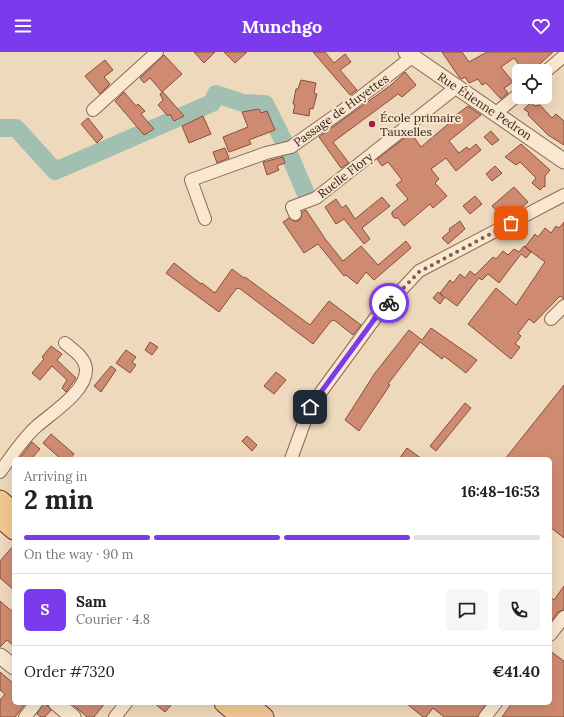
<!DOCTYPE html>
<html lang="en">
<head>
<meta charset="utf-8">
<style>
  body { margin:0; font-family:Lora,serif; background:#f6f6f6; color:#222; height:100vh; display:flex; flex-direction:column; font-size:15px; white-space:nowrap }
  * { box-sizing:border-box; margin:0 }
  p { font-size:13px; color:#767676 }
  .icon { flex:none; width:22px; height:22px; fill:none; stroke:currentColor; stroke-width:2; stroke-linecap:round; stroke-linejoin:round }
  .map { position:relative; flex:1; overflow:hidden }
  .sheet { position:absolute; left:12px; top:405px; width:540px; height:248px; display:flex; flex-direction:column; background:#fff; border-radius:6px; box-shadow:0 4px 16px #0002 }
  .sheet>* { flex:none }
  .tools { position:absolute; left:512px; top:12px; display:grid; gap:8px }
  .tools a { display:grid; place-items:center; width:40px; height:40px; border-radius:6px; background:#fff; box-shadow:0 4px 16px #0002; font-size:20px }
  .pin { position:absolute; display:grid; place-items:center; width:34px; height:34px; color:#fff; margin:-17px; border-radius:8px; box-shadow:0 2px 6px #0006 }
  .courier { position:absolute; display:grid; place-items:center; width:40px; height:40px; margin:-20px; border:3px solid #7c3aed; border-radius:50%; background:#fff; color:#222; box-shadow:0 1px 5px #0007 }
  .overview em { font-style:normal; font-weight:700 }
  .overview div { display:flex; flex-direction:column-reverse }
  .overview { display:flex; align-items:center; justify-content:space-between; height:68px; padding:0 12px }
  h1 { font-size:26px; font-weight:700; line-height:30px }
  .bar { display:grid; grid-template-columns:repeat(4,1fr); gap:6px 4px; align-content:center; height:48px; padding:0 12px }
  .bar i { height:5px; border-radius:3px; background:#e0e0e0 }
  .bar .on { background:#7c3aed }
  .bar p { grid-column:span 4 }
  .line { display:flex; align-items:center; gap:10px; padding:0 12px; border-top:1px solid #e0e0e0 }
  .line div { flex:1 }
  .round { display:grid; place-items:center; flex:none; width:42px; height:42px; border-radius:6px; background:#f6f6f6 }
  header { display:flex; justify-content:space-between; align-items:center; height:52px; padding:0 12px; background:#7c3aed; color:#fff; font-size:18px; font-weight:700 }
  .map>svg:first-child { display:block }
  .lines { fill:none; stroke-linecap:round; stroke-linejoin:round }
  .river { stroke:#a1c0b2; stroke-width:18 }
  .building { fill:#cf8b71; stroke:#884e3b }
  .minor-casing { stroke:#886956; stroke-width:14 }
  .tertiary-casing { stroke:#886956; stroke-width:17 }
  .primary-casing { stroke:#55382b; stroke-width:21 }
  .minor { stroke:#fae7d0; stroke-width:12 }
  .tertiary { stroke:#fae7d0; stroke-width:15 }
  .primary { stroke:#f5c892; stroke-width:19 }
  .done { stroke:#776354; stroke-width:4; stroke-dasharray:0 7.2 }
  .route { stroke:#7c3aed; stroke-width:5 }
  .poi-dot { fill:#992435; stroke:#f6e4cd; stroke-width:1.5 }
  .labels { text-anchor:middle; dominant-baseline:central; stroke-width:4; stroke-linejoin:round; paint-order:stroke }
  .street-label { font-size:12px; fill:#36241b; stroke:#f6e4cd }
  .poi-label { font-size:12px; fill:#36241b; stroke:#f6e4cd; text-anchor:start }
</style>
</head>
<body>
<header><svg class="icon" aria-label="menu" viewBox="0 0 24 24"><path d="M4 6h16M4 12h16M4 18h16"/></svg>Munchgo<svg class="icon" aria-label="heart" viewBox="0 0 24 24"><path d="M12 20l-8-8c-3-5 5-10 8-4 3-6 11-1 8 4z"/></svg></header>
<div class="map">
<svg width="564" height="665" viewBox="0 0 564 665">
  <rect width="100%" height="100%" fill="#efd9bd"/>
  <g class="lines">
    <!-- river -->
    <path class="river" d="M0 76H16L55 119 212 51 216 42 243 51 265 52 284 90 306 142"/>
  </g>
  <!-- building -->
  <path class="building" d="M194 0H215L204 11Z
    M224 0H247L235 11Z
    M313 0H325L334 11 345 2 351 10 340 18 357 38 350 43Z
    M442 0H462L469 10 487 0H553L532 19H524L514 6 501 15 513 30 504 36 508 41 501 47 486 31 482 33 478 27 469 31 465 25 462 27 459 25Z
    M164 3 182 22 162 40 150 26 144 31 140 26Z
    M105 8 113 18 104 25 110 32 100 42 85 24Z
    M405 20 416 33 402 45 398 42 333 90 349 111 341 116 319 85 391 33Z
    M301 28 316 31 314 41 317 42 313 57 310 56 309 64 293 61 295 53 293 52 296 37H298Z
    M124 40 136 54 138 52 145 59 141 62 154 77 144 83 115 49Z
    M163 40 184 64 174 69 170 62 168 64 158 53 163 48 160 42Z
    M531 50 534 54 540 53 552 66 556 62 564 69V93L548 83 528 63 529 61 524 57Z
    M468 54 481 63 449 89 459 101 467 95 469 98 476 92 481 98 456 119 446 106 431 117 439 127 435 131 447 144 433 156 430 152 404 174 398 166H394L392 163V160L408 147 396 133 402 128 388 110 382 114 377 107 411 81 421 95 453 68 452 66Z
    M259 57 261 61 267 59 275 78 249 88 251 92 229 100 223 85 248 75 242 60Z
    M203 64 211 82 189 91 182 74Z
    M88 66 103 85 97 91 81 72Z
    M491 79 499 88 492 93 484 85Z
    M521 92 550 118 545 124V135L544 134 540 138 532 131 536 126 520 110 516 113 505 105Z
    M225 96 229 106 217 111 213 100Z
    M283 105 285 111 277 114 279 118 267 123 263 110Z
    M495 114 502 121 492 129 486 122Z
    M514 135 528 150 519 158 503 166 492 154Z
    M475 144 482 152 470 162 463 154Z
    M382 145 390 154 362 176 370 187 364 192 344 167 336 172 325 155 336 147 342 156 346 153 355 167Z
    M306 158 326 188 343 209 361 194 378 213 406 189 411 196 374 228 366 220 357 232 346 223 344 224 318 192 304 201 283 170 289 166 294 169H298L301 166 302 160Z
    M460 169 465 177 448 192 442 186 450 179 449 177Z
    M564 170V247L560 244 534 271 529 267 518 281 521 284 515 292 520 295 511 307 468 272 496 236 516 253 545 210 525 195 535 182 538 185 545 176 551 181 556 174 559 176Z
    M524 194 531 200 526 206 521 202 499 231 488 222 482 228 479 226 457 254 445 245 440 252 433 246 438 240 444 245 440 241 450 228 453 231 460 222 465 226 470 219 475 223 493 205 496 207 503 199 508 203 514 197 519 200Z
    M174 211 201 232 202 231 215 241 232 217 244 226 245 225 310 273 329 249 361 273 353 283 334 268 331 269 313 292 239 236 236 237 219 260 166 221Z
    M431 276 477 308 466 321 444 304 442 307 420 290 388 332 390 333 359 379 345 368 375 321 409 278 422 288Z
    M150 290 158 295 152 303 145 298Z
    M51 294 62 302 57 308 76 326 66 340 62 336 67 328 52 314 40 328 32 321 44 307 42 305Z
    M126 298 136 305 132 310 136 313 130 321 116 311Z
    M111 314 116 318 101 340 94 334Z
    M276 320 286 328 274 342 264 334Z
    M564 333V486L550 475V407H505Z
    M465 351 471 356 436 399 430 394Z
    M51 382 74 402 70 407H61L43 391Z
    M247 384 257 393 252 399 242 389Z
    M32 390 40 397 31 407H19Z
    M407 396 422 407H399Z
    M14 493V538L0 526V509Z
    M564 534V557L558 560 550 571V545L554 548Z
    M0 549 14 561V594L7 588 0 595Z
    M550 599 564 609V665H502L512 651H550Z
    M0 620 14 632V651H26L15 665H0V648L5 642 0 638Z
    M43 651 47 653 51 658 45 665H41L37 662Z
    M71 651H105L94 665H87Z
    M154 651H173L165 660Z
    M406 651H483L485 653 478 665H444L433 656 426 665H423Z"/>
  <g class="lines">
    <!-- minor casing -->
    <g class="minor-casing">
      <path id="minor" d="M545 20 564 4
        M93 58 157 0
        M496 61 519 42
        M295 162 292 155 316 146 458 34
        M205 167 191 128 266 101 291 95 349 54 412 5
        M551 267 564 254
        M291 407 310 355 376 265 419 219 564 143
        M0 420C11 405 23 386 37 374 52 361 87 339 86 317 85 305 73 298 65 291
        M550 583 564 565
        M25 665 36 651
        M115 665 126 651
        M485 665 496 651"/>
    </g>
    <!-- tertiary casing -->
    <g class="tertiary-casing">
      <path id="tertiary" d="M406 0 564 109
        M0 604 14 615
        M56 651 73 665"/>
    </g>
    <!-- primary casing -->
    <g class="primary-casing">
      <path id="primary" d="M0 448 14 460
        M0 466 14 478
        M224 651 241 665
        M247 651 264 665"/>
    </g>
    <!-- minor -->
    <use href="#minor" class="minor"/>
    <!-- tertiary -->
    <use href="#tertiary" class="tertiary"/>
    <!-- primary -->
    <use href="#primary" class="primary"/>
  </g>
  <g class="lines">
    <!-- done -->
    <path class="done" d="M389 251 419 220 511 171"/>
    <!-- route -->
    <path class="route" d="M310 355 376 265 389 251"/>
  </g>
  <!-- markers -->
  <circle class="poi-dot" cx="372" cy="72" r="4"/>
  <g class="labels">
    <!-- street labels -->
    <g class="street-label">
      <text transform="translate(485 54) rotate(34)">Rue Étienne Pedron</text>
      <text transform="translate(341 58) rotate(-36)">Passage de Huyettes</text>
      <text transform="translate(345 123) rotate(-38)">Ruelle Flory</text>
    </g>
    <!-- poi labels -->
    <g class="poi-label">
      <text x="380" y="65">École primaire<tspan x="380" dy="14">Tauxelles</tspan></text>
    </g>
  </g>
</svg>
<div class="tools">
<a><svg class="icon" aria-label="locate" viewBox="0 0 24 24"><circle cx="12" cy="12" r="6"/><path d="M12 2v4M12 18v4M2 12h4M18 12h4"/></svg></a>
</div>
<div class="pin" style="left:511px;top:171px;background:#ea580c"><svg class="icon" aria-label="bag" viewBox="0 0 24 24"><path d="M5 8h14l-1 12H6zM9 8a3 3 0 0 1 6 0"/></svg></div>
<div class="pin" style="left:310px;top:355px;background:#1f2937"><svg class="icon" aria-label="home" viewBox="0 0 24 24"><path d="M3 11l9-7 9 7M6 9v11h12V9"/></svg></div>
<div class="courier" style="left:389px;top:251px"><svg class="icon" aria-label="bike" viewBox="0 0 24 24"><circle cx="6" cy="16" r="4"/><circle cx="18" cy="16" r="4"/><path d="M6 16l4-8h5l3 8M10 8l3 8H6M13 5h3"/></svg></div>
<section class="sheet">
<div class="overview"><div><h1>2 min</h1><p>Arriving in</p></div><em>16:48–16:53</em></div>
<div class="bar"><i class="on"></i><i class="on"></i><i class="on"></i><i></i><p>On the way · 90 m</p></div>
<div class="line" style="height:72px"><b class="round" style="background:#7c3aed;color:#fff">S</b><div><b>Sam</b><p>Courier · 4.8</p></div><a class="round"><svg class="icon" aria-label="chat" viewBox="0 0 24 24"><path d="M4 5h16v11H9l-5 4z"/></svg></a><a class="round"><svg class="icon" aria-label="phone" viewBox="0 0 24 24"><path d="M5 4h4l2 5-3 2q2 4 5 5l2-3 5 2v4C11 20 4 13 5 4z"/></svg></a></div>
<div class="line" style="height:52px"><div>Order #7320</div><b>€41.40</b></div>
</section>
</div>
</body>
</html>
